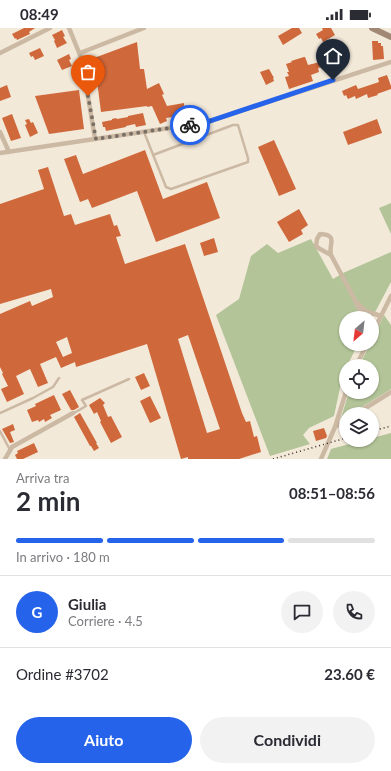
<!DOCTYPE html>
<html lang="it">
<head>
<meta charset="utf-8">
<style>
  body { margin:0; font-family:Lato,sans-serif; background:#f2f2f3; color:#2b2b33; height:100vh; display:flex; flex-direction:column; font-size:15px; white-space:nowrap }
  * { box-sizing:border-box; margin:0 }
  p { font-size:13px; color:#7c7c81 }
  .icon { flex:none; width:22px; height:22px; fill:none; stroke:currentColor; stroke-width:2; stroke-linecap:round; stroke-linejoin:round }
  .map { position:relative; height:431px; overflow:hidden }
  .drawer { display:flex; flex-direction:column; background:#fff; flex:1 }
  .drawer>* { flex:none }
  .needle { width:26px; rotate:208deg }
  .fabs { position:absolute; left:339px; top:283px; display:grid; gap:8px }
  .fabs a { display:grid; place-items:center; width:40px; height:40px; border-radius:50%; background:#fff; box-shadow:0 1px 3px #0004; font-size:20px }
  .pin { position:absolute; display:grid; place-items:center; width:34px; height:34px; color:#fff; margin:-41px -17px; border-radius:50% 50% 50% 0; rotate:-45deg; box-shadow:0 0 4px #0007 }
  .pin .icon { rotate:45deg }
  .courier { position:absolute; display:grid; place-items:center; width:40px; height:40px; margin:-20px; border:3px solid #2563eb; border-radius:50%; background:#fff; color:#222; box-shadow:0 1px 5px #0007 }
  .headline em { font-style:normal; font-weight:700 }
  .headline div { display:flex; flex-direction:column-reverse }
  .headline { display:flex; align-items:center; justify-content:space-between; height:68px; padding:0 16px }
  h1 { font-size:26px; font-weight:700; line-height:30px }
  .bar { display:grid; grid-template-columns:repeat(4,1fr); gap:6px 4px; align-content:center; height:48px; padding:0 16px }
  .bar i { height:5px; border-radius:3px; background:#e1e1e2 }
  .bar .on { background:#2563eb }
  .bar p { grid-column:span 4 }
  .line { display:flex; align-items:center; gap:10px; padding:0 16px; border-top:1px solid #e1e1e2 }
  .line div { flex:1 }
  .round { display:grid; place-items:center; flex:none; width:42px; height:42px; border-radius:21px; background:#f2f2f3 }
  .cta { display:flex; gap:8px; margin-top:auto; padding:8px 16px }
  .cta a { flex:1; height:46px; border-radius:24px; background:#2563eb; color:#fff; font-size:16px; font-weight:700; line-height:46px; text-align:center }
  .cta a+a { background:#f2f2f3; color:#2b2b33 }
  .status { display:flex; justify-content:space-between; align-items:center; height:28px; padding:0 20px; background:#fff; direction:ltr }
  .status svg { height:11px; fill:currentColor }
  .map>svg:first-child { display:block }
  .green { fill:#b2c498 }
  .building { fill:#cf683b; fill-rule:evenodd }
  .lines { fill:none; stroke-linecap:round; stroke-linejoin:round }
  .lane { stroke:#ccb9a4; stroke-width:2.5 }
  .street { stroke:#ccb9a4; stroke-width:4.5 }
  .secondary { stroke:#a08875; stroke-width:6 }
  .rail { stroke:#372d26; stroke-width:1.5; stroke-dasharray:1 3; stroke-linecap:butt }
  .done { stroke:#796f65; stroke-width:4; stroke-dasharray:0 7.2 }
  .route { stroke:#2563eb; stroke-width:5 }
</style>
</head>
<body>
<div class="status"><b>08:49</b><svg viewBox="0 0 49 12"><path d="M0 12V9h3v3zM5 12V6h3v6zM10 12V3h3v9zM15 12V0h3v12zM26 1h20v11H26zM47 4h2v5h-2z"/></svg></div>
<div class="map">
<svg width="391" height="431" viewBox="0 0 391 431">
  <rect width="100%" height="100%" fill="#f3e9d9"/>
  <!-- green -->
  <path class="green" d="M391 175V206L379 180Z
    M311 211 333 251 343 245 391 224V254L372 290H346V316H358L347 338H346V341L341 355 334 388 309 400 303 407 310 416 270 428 216 287 239 271 251 228 267 216 278 225Z
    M384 287 391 297V361L351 386H346V389L340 393 349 364H372V338H359L370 316H372V311Z
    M391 405V431H327L331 421 364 412H372V410Z"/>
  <!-- building -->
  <path class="building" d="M24 0H35L29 4 30 6 17 12 16 10 15 11 12 6Z
    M292 0H299L302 5 283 17 278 8Z
    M322 0H331L335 7 323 14 321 10 319 11 316 6 323 2Z
    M62 2 65 8 63 9 67 15 57 20 54 13 55 12 52 7Z
    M372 13H378V15H381V18H383L384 31 373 32Z
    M137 14 140 41H144L147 61 159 55 164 66 162 67 167 78 184 75 185 87 166 90 167 93 160 96 152 78 147 79V78L101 84 94 30Z
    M341 15 345 26 336 30 335 28H334L330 19Z
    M40 20 44 28 35 32 33 28 31 29 29 25Z
    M69 26 71 31 69 32 72 38 62 42 57 32Z
    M304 29H305L308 37 320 34 322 39 318 40 319 44 311 47 313 53 289 61 285 49 289 48 287 44H289L286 36 292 34 291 33Z
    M269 41 274 50H273L274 53 266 57 260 44Z
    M387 47 391 58V61L377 66 378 67 368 70 367 66 356 71 355 68 348 71 346 67 344 68 342 63 356 57 358 61 379 54 378 50Z
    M7 57 11 69 0 73V60Z
    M79 62 84 101 49 106 35 68Z
    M143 85 146 97 136 99 135 96 126 98V99L106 103 105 99H103L102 94 112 92V91L116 90 117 91 128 89V88Z
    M12 86 21 110 11 113 2 90Z
    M29 91 31 95 33 94 38 105 30 109 25 97 27 96 25 92Z
    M377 91 382 105 348 117 343 104Z
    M274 112 296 161 279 168 258 119Z
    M145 122 163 171 207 154 220 190 156 214 137 163 92 180 88 171 80 174 64 131 76 127 83 146Z
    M48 139 64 188 71 186 75 197 110 186 114 198 117 197 121 208 116 209 125 236 185 216 242 385 246 394 250 393 254 409 257 408 261 424 239 431H188V429L181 431 147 316 76 339 75 334 61 340 56 329 40 336 48 355 38 359 30 341 16 348 24 366 7 374 1 361 8 358 2 346 3 345 0 339V286L30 273 32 278 53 269 51 261 0 276V176L44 161 38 142ZM188 307 220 401 207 405 178 311ZM67 309 72 325 63 329 56 314Z
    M299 181 308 197 301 202 303 206 289 214 277 194Z
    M214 210 218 224 204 228 200 215Z
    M144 345 150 358 141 362 135 349Z
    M70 362 79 379 74 382H71L62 366Z
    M54 367 61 382 50 387 52 390 45 394 44 391 39 394 38 392 32 394 27 382 36 378 35 376Z
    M150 368 161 390 150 395 140 373Z
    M100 370 105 375 103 377 108 389 111 388 122 409 111 415 100 394 101 393 97 384 94 386 89 377Z
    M80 385 97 415H96L99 420 94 423 91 418H90L74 389Z
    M13 396 15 402 10 404 14 414 10 415 2 401Z
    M324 400 327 408 326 410 316 413 313 403Z
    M34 415 38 424 23 431H17L15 427 18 425 17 423Z"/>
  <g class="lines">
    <!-- lane -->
    <path class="lane" d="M144 104 166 159 171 161 248 134V130L238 97H233L153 127
      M0 385 33 370 53 359 59 350
      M74 385 86 378 82 372 129 351
      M0 403 10 422"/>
    <!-- street -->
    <path class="street" d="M69 0 82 32 95 111
      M0 25 50 0
      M80 25 144 0
      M0 104 9 124
      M0 125 183 98 210 93 391 34
      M331 227 320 221 316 218 317 211 320 206C339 207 328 216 331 227L356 274 363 290
      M357 275 366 283 381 288
      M372 306 391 268
      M356 338 367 316
      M356 386 391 364
      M335 399 346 393
      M5 431 12 419 73 385
      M321 431 335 399 346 364"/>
    <!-- secondary -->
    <path class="secondary" d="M372 0 391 9"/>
    <!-- rail -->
    <path class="rail" d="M372 403 391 398
      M273 431 346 410"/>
  </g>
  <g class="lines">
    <!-- done -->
    <path class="done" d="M88 68 96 111 190 97"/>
    <!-- route -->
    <path class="route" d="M190 97 210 93 333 52"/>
  </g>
</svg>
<div class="fabs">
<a><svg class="needle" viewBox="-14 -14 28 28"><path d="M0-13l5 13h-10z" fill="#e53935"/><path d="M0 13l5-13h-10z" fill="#7c7c81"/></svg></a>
<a><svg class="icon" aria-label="locate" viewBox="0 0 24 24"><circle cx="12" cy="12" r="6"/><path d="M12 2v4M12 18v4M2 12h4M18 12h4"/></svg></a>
<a><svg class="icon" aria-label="layers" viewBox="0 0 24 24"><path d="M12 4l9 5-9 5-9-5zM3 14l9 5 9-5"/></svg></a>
</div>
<div class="pin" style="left:88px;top:68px;background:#ea580c"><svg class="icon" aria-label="bag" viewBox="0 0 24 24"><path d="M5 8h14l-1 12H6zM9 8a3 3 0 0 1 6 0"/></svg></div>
<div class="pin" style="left:333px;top:52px;background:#1f2937"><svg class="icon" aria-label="home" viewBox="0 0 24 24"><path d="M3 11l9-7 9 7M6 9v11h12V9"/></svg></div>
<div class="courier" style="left:190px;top:97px"><svg class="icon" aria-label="bike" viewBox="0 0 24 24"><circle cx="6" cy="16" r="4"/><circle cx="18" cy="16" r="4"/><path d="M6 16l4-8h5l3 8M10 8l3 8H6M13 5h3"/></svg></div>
</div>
<section class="drawer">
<div class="headline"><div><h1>2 min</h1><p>Arriva tra</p></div><em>08:51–08:56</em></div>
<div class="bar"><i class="on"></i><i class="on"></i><i class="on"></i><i></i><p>In arrivo · 180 m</p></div>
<div class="line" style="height:72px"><b class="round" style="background:#2563eb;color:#fff">G</b><div><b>Giulia</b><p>Corriere · 4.5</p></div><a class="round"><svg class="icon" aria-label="chat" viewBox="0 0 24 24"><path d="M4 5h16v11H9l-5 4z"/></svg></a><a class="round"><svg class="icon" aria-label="phone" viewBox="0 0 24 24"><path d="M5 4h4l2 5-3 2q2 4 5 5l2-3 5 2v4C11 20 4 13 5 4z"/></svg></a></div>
<div class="line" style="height:52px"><div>Ordine #3702</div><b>23.60 €</b></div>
<div class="cta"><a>Aiuto</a><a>Condividi</a></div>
</section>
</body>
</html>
